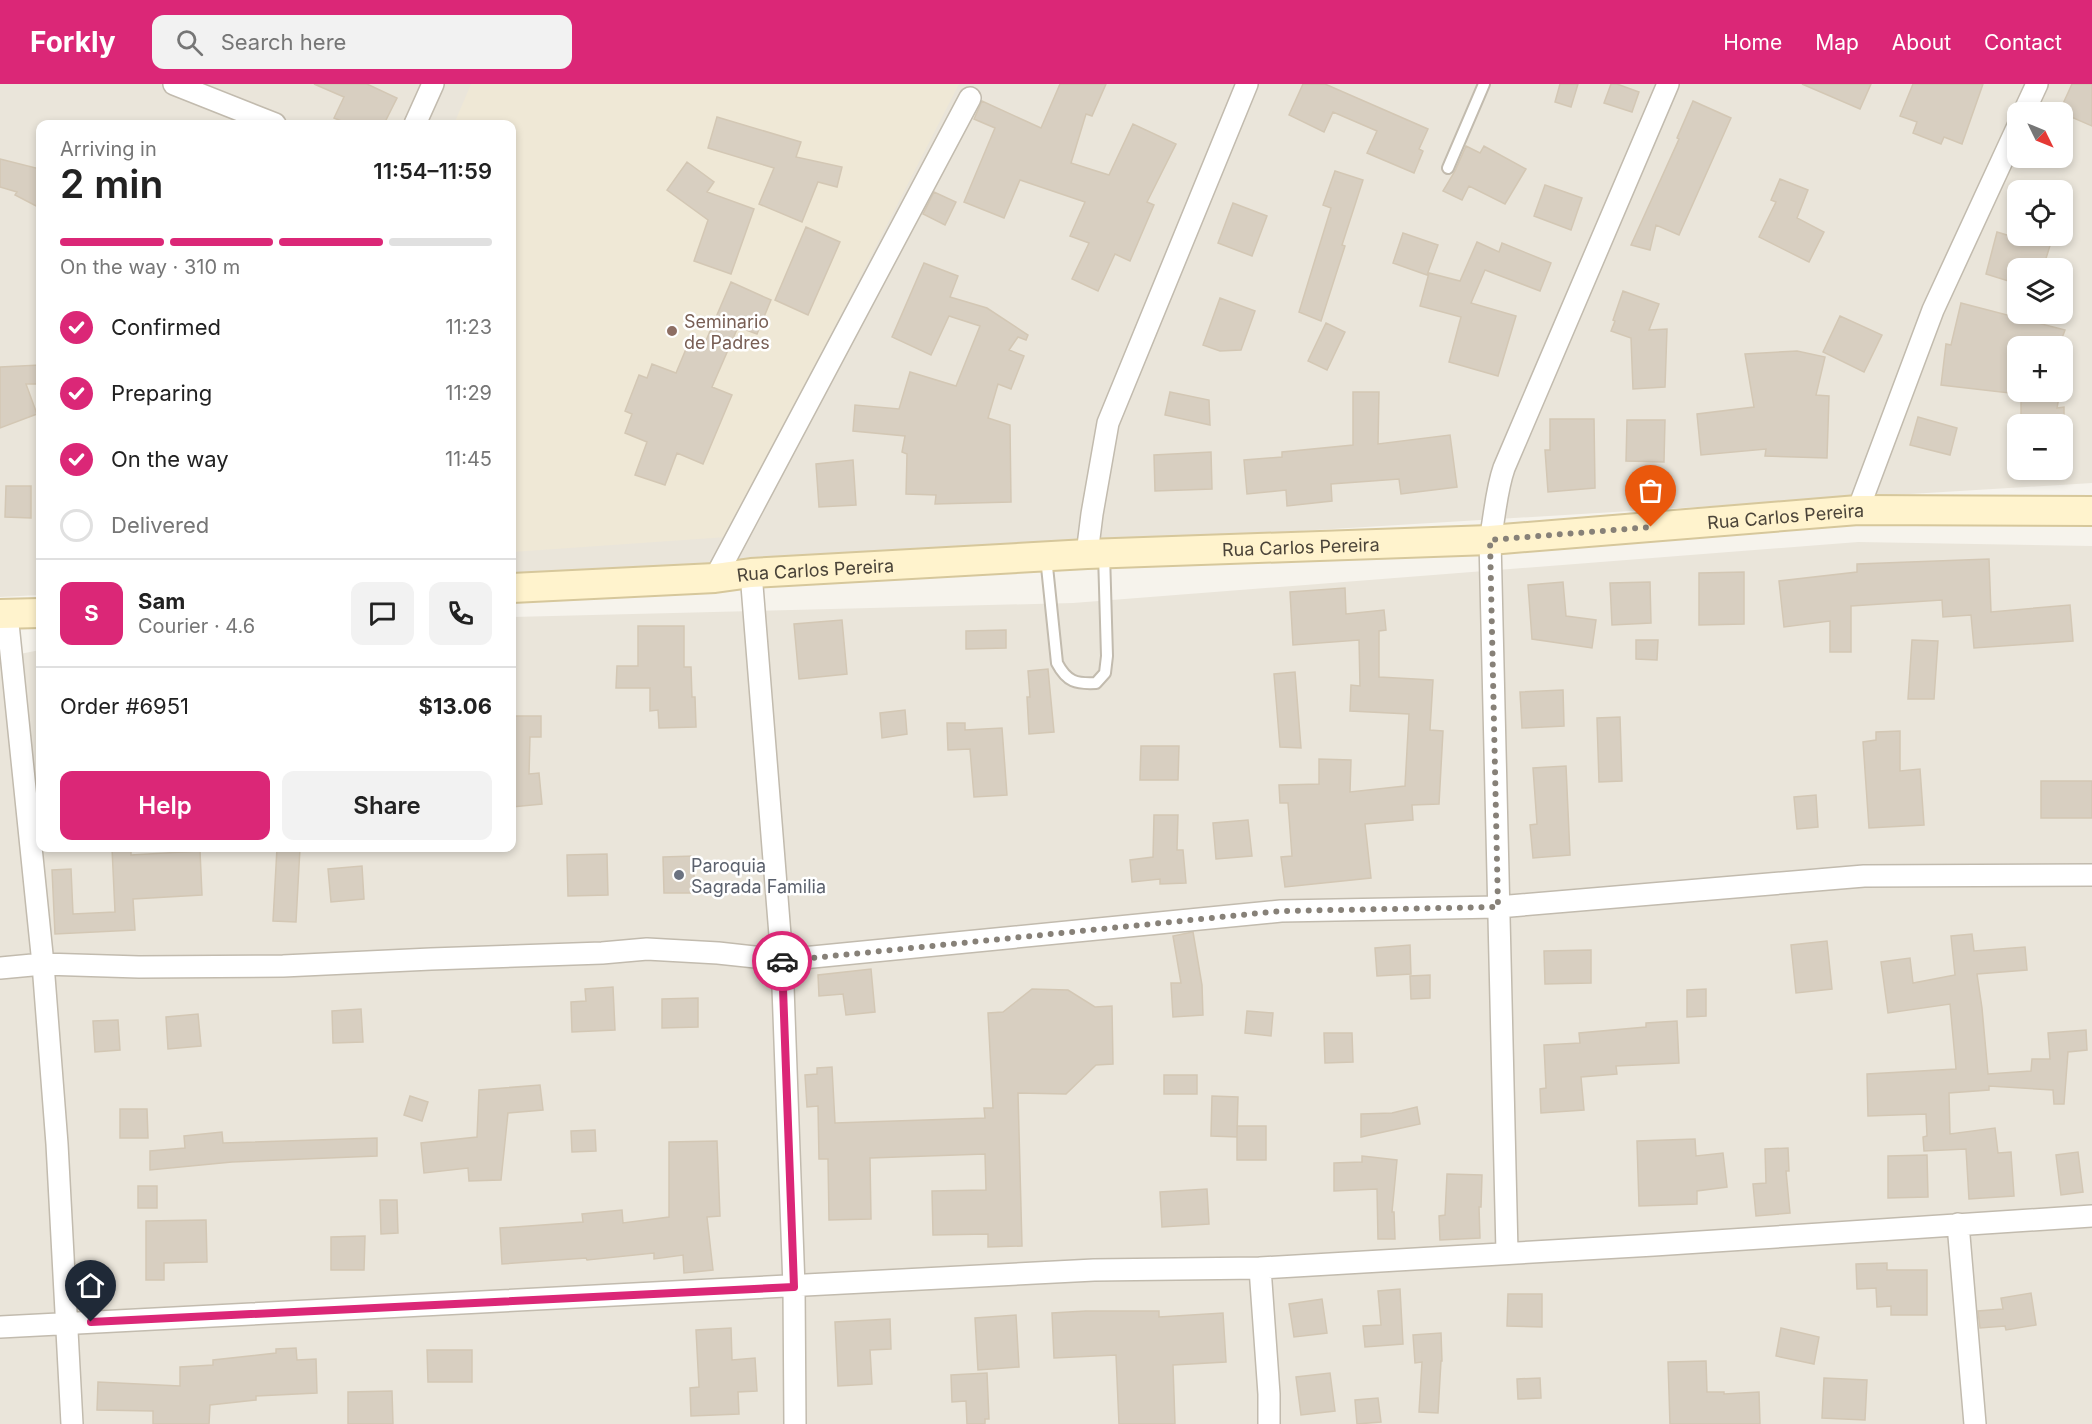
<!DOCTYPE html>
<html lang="en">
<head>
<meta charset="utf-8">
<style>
  body { margin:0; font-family:Inter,sans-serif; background:#f2f2f2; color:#222; height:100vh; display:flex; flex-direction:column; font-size:22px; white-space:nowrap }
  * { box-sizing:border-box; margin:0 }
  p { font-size:20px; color:#767676 }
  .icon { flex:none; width:33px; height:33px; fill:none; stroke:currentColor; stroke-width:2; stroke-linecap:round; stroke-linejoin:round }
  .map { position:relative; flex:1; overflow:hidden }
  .side { position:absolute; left:36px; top:36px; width:480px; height:732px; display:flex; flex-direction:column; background:#fff; border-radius:12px; box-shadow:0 3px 9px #0003 }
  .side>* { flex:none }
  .needle { width:39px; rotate:133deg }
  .fabs { position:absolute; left:2007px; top:18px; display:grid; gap:12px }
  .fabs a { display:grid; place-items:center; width:66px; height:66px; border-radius:12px; background:#fff; box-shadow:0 3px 9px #0003; font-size:30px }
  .pin { position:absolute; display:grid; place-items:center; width:51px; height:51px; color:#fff; margin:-62px -26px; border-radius:50% 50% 50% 0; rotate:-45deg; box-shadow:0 0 6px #0007 }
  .pin .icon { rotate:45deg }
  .courier { position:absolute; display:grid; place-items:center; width:60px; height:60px; margin:-30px; border:4px solid #db2777; border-radius:50%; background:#fff; color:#222; box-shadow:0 2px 8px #0007 }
  .summary em { font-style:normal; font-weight:600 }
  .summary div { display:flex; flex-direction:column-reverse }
  .summary { display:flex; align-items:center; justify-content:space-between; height:102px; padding:0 24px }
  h1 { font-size:39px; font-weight:600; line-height:45px }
  .bar { display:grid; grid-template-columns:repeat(4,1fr); gap:9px 6px; align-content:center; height:72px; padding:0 24px }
  .bar i { height:8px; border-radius:4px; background:#e0e0e0 }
  .bar .current { background:#db2777 }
  .bar p { grid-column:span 4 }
  .line { display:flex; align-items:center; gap:15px; padding:0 24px; border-top:2px solid #e0e0e0 }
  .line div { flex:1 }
  .round { display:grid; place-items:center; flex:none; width:63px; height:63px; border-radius:12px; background:#f2f2f2 }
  ol { padding:0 24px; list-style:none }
  li { display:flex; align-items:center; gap:18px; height:66px }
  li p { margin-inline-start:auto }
  li .icon { padding:6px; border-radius:50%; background:#db2777; color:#fff; stroke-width:4 }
  li:last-child { color:#767676 }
  li i { width:33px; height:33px; border:3px solid #e0e0e0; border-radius:50% }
  .button { display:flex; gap:12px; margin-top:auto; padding:12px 24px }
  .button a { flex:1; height:69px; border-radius:12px; background:#db2777; color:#fff; font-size:24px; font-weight:600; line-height:69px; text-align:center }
  .button a+a { background:#f2f2f2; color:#222 }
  header { display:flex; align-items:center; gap:36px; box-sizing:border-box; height:84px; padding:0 30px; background:#db2777; color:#fff }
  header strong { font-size:28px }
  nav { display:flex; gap:33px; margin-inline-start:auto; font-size:21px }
  .search { width:420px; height:54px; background:#f2f2f2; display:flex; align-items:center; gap:15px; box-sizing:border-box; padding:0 21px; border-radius:12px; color:#767676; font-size:22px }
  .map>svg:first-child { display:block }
  .residential { fill:#eae5da; fill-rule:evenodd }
  .education { fill:#efe8d6 }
  .building { fill:#d8cfc1; stroke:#d3c7b4; stroke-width:1.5 }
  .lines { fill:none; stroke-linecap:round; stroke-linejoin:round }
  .lane-casing { stroke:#c2bbae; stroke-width:14 }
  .street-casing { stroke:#c2bbae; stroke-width:24 }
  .secondary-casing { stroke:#d6c79b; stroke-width:32 }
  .lane { stroke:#fff; stroke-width:10 }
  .street { stroke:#fff; stroke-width:21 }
  .secondary { stroke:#fff3cd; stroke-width:28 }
  .done { stroke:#878178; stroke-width:6; stroke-dasharray:0 10.8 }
  .route { stroke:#db2777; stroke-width:8 }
  .education-dot { fill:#8d6e63; stroke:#fff; stroke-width:2 }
  .worship-dot { fill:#6b7280; stroke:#fff; stroke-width:2 }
  .labels { text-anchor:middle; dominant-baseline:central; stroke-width:5; stroke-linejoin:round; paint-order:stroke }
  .education-label { font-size:18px; fill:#785e54; stroke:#fff; text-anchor:start }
  .street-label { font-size:18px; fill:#4b4439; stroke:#fff }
  .worship-label { font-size:18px; fill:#5b616d; stroke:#fff; text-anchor:start }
</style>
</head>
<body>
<header>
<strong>Forkly</strong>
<div class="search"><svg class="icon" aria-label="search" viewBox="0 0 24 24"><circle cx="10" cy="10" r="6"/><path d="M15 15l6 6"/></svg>Search here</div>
<nav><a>Home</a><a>Map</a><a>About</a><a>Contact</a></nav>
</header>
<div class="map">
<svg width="2092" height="1340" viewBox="0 0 2092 1340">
  <rect width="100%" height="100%" fill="#f6f3ec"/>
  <!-- residential -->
  <path class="residential" d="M0 0H2092V399L1070 461 512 489V40H40V511L0 513ZM2018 28H2062V74H2018ZM2018 106H2062V152H2018ZM2018 184H2062V230H2018ZM2018 262H2062V308H2018ZM2018 340H2062V386H2018Z
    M1858 458 2092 462V1340H0V574L40 566V764H512V533L1073 519Z"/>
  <!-- education -->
  <path class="education" d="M471 0H959L727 453 512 468V40H454Z"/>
  <!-- building -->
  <path class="building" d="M314 0H367L397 14 384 40H349L334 34 344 13Z
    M1060 0H1106L1092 32 1086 30 1071 79 1109 91 1133 40 1176 60 1147 118 1154 121 1130 177 1115 170 1098 207 1072 195 1089 159 1070 152 1085 118 1020 96 1004 134 964 118 995 44 974 35 982 17 1041 44Z
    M1303 0H1325L1428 45 1419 65 1423 67 1414 89 1367 69 1377 47 1333 28 1324 48 1289 31Z
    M1560 0H1578L1571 23 1555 18Z
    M1611 0H1617L1639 8 1632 28 1604 19Z
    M1802 0H1871L1860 25Z
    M1913 0H1983L1962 60 1944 53 1941 60 1913 49 1917 38 1900 32Z
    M2072 0H2092V42L2062 29V22Z
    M1693 17 1731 34 1679 151 1656 141 1650 166 1631 161 1679 55 1677 54Z
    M717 33 801 58 796 73 842 83 837 103 818 98 802 138 759 120 774 84 708 64Z
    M1466 62 1480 69 1484 62 1526 85 1505 120 1469 102 1462 116 1443 107 1455 87Z
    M0 75 40 85V124L15 111 17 108 0 103Z
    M687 78 714 98 707 108 754 125 731 190 694 177 708 136 667 106Z
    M1335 87 1363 96 1342 161 1345 162 1321 237 1299 228 1331 124 1323 121Z
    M1780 95 1808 106 1797 134 1824 148 1809 178 1759 153 1776 118 1771 116Z
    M1545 101 1582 114 1571 146 1534 132Z
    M934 108 956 118 945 141 923 130Z
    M1233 119 1267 132 1252 172 1218 159Z
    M806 143 840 158 808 231 775 216Z
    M1997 148 2030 158 2032 152H2053L2043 184H2018V200L1986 190Z
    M1403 149 1438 161 1427 191 1393 179Z
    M1477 158 1499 168 1502 159 1551 179 1540 207 1485 186 1471 219 1516 232 1498 292 1449 278 1461 233 1420 222 1429 189 1460 197Z
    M924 179 958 192 950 213 987 224 1028 251 1026 256 1018 253 1009 266 1024 272 1011 305 998 300 988 334 1010 341 1011 418 935 420 936 411 906 410 907 370 902 368 905 352 853 347 855 321 899 325 910 288 956 302 980 242 949 232 931 271 892 253Z
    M731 198 771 216 757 250 738 243 712 303 732 311 703 380 677 369 665 401 635 391 647 358 625 349 632 330 625 327 639 291 647 294 652 280 676 289 691 253 705 259Z
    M1623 207 1659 220 1649 246 1667 245 1665 303 1633 305 1631 254 1611 247 1615 237 1613 236Z
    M1220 214 1255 227 1241 266 1220 267 1203 261Z
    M1961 219 2065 246 2059 262H2018V310L1941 301 1946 260 1951 261Z
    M1840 232 1882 251 1864 288 1823 268Z
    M1326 239 1345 248 1327 286 1308 277Z
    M1797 267 1825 273 1816 311 1829 312 1827 374 1765 372 1766 365 1701 371 1697 330 1754 323 1745 270Z
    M40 281V300H26L37 330 0 344V283Z
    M1170 308 1209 316 1210 341 1165 331Z
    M1353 308H1379L1378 360 1450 351 1457 403 1401 410 1399 395 1331 400 1332 417 1287 422 1286 406 1247 410 1244 376 1282 373V368L1353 361Z
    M2021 308H2060L2057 324 2064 323V340H2021Z
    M1918 333 1957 344 1950 371 1910 361Z
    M1550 335H1594L1595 404 1548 408 1545 366H1550Z
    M1627 336H1665L1664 378 1626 377Z
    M1211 368 1212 405 1155 407 1154 371Z
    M853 376 856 421 819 423 816 380Z
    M6 402H31V434L5 433Z
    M1989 475 1991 528 2070 521 2073 557 1974 564 1971 531 1943 533 1942 516 1851 522V568H1830V537L1784 543 1779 497 1857 488V480Z
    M1744 488V540L1699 541V489Z
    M1563 498 1566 532 1596 536 1592 564 1532 555 1528 501Z
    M1650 498 1651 539 1612 541 1610 499Z
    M1345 504 1346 530 1384 526 1386 546 1379 547V593L1433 596 1430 646 1443 647 1439 720 1412 721 1413 736 1365 740 1371 794 1285 803 1281 773 1292 772 1288 719H1280L1279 701 1319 700V675L1351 676 1350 708 1405 702 1409 630 1350 627 1351 601 1360 602 1359 556 1293 561 1290 508Z
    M842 536 847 590 799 595 794 540Z
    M638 542H684V583H691L692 613H695L696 643 659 644 658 626 650 627V604H616L617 582H638Z
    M1006 546V564L966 565V547Z
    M1636 556H1658L1657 576 1636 575Z
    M1912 556 1938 557 1934 615H1908Z
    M1048 585 1054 648 1029 650 1027 613H1030L1028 587Z
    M1295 588 1301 664 1280 663 1274 590Z
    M1563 606 1564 642 1522 644 1520 608Z
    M905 626 907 650 882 654 880 629Z
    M513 632H541V653H530L529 690 539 689 542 720 512 723Z
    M1620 633 1622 697 1599 698 1597 634Z
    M947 639H965V646L1002 644 1007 711 974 713 970 665 948 666Z
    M1900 647V687L1920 685 1924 741 1869 744 1863 658 1876 656V648Z
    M1141 662H1179L1178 696H1140Z
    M1566 682 1570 771 1533 774 1530 741 1537 740 1533 684Z
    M2041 697H2092V734H2041Z
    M1816 711 1818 743 1797 745 1794 713Z
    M1154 731H1178L1177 766H1183L1186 799 1160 800V795L1132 798 1130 776 1153 773Z
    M1248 736 1252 772 1216 775 1213 739Z
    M112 764H131V771L200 767 202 811 133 815 135 846 55 850 52 786 71 785 73 830 115 828Z
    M277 764H300L296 838 273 837Z
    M607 770 608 811 568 812 567 771Z
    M694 772V809H664L663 773Z
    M362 782 364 815 331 818 328 785Z
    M1193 848 1202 901 1203 931 1173 933 1171 899H1181L1173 852Z
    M1972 850 1974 867 2025 863 2027 886 1977 890 1982 924 1988 990 2031 987 2032 975H2050L2048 949 2086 946 2087 966 2068 968 2064 1020H2054L2053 1006 1989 1002V1006L1949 1009 1950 1050 1995 1044 1998 1069 2011 1068 2014 1112 1969 1115 1966 1065 1924 1067 1923 1053 1927 1052 1926 1030 1868 1032 1867 990 1956 985 1950 920 1888 929 1881 878 1910 874 1913 899 1955 891 1951 852Z
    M1827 857 1832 905 1796 909 1791 861Z
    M1410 861 1411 890 1377 892 1375 864Z
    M1591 866V899L1545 900 1544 867Z
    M871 885 875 928 846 931 843 910 819 912 818 891Z
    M1430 891V914L1411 915 1410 892Z
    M613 903 615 946 572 948 571 918 586 917 585 905Z
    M1032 905 1068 906 1095 923 1112 922 1113 980 1096 981 1066 1010 1018 1009 1022 1162 988 1163V1150L933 1151 932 1107 986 1106 985 1070 870 1074 871 1135 829 1136 828 1075H819L818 1022 807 1023 805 991 817 990V984L832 983 835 1039 985 1034 984 1024H993L988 929 1003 928Z
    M1706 905V932L1687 933V906Z
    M698 914V943L662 944V915Z
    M361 925 363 958 333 959 332 927Z
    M1247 927 1273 929 1271 952 1245 949Z
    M198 930 201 962 168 965 166 933Z
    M118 936 120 966 95 968 93 937Z
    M1677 937 1679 979 1616 982 1617 990 1581 993 1584 1026 1541 1029 1540 1005 1546 1004 1544 961 1580 959 1579 949 1646 943V939Z
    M1324 949H1352L1353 978 1325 979Z
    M1164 991H1197V1010H1164Z
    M540 1001 543 1026 508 1029 501 1096 469 1097 468 1084 424 1089 421 1059 477 1053 479 1006Z
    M410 1012 428 1018 422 1037 404 1031Z
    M1212 1012 1238 1013 1237 1053 1211 1052Z
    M1417 1023 1420 1040 1361 1053V1030L1392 1029Z
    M120 1025H147L148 1054H120Z
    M1237 1042H1266V1076H1237Z
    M595 1046 596 1067 572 1068 571 1047Z
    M222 1048 223 1059 377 1054V1072L232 1078 150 1086V1067L185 1064 184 1052Z
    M1695 1055 1696 1072 1723 1069 1727 1103 1697 1107V1120L1639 1122 1637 1057Z
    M717 1057 720 1132 707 1133 713 1186 684 1189 683 1171 654 1175V1169L587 1176 586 1174 502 1180 500 1144 583 1138 582 1130 622 1126 623 1139 669 1133V1058Z
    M1788 1064 1789 1087H1786L1790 1129 1756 1132 1753 1100 1766 1099 1765 1065Z
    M2078 1068 2083 1108 2061 1111 2056 1071Z
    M1927 1071 1928 1113 1888 1114V1072Z
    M1362 1072 1397 1076 1392 1128H1394L1395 1155H1378L1377 1105 1334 1107V1079L1362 1078Z
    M1447 1090 1482 1091 1481 1123H1479L1480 1154 1440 1156 1439 1132 1445 1131Z
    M138 1102H157V1124H138Z
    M1207 1105 1209 1140 1162 1143 1160 1108Z
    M380 1116H397L398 1149 381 1150Z
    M206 1136 207 1178 164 1179V1196H146V1137Z
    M365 1152 364 1186H331V1153Z
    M1887 1179V1186H1927V1231H1891V1222L1877 1223 1876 1204 1857 1205 1856 1180Z
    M1400 1205 1403 1260 1365 1263 1363 1242 1381 1241 1378 1207Z
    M2031 1209 2036 1241 2006 1246 2005 1242 1980 1244 1978 1227 2003 1225 2001 1214Z
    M1508 1210H1542V1243L1507 1242Z
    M1322 1215 1327 1249 1294 1253 1289 1220Z
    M1086 1227H1159V1233L1223 1229 1226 1278 1173 1281 1175 1340H1119L1116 1271 1054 1274 1052 1229Z
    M1016 1231 1019 1283 978 1286 975 1234Z
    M890 1235 891 1265 870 1266 872 1300 838 1302 835 1238Z
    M731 1244 732 1276 755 1274 757 1307 738 1308 739 1330 691 1332 690 1304 699 1303 696 1246Z
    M1781 1244 1819 1253 1814 1280 1776 1272Z
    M1441 1249 1442 1277H1441L1438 1329 1419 1328 1422 1278 1415 1279 1413 1251Z
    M296 1264 297 1276 316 1275 317 1309 256 1312V1316L210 1321 209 1340H153V1327L97 1326 98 1298 180 1302V1283L213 1281V1276L276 1269V1265Z
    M427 1266H472V1298H428Z
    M1706 1277 1707 1308H1724V1310L1759 1308 1760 1340H1670L1668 1278Z
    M987 1289 989 1335H985V1340H967L966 1317 952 1318 951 1291Z
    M1330 1289 1335 1327 1301 1331 1296 1293Z
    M1540 1294 1541 1314 1518 1315 1517 1295Z
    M1824 1294 1867 1296 1865 1336 1822 1334Z
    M392 1307 393 1340H348V1308Z
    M1378 1314 1381 1338 1357 1340 1355 1316Z"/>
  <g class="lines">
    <!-- lane casing -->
    <g class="lane-casing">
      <path id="lane" d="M1448 84 1484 0
        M1046 473 1057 579C1067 598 1076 600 1096 599L1105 589 1107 572 1104 470"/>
    </g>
    <!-- street casing -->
    <g class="street-casing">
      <path id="street" d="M174 0 275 40
        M2024 28 2037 0
        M415 40 433 0
        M1858 426 1933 226 2018 42
        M1087 470 1092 430 1108 339 1247 0
        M751 489 782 876 794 1203 795 1340
        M715 494 970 14
        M7 530 43 880 57 1060 72 1340
        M0 884 43 880 139 883 283 882 431 875 602 869 647 865 718 869 782 876 1281 827 1498 823 1864 792 2092 791
        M1958 1140 1975 1340
        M1507 1168 1490 456C1495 431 1496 407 1504 384L1668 0
        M1260 1184 1269 1310V1340
        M0 1243 1094 1186 1260 1184 1654 1161 2092 1132"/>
    </g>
    <!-- secondary casing -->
    <g class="secondary-casing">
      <g id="secondary">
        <path id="s1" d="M512 504 715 494 751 489 1087 470 1490 456 1858 426 2092 427"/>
        <path d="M0 530 40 529"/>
      </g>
    </g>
    <!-- lane -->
    <use href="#lane" class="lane"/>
    <!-- street -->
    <use href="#street" class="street"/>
    <!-- secondary -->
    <use href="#secondary" class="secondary"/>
  </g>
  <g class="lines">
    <!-- done -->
    <path class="done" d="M782 877 1281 827 1498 823 1490 456 1651 443"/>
    <!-- route -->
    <path class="route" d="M91 1238 794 1203 782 877"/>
  </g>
  <!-- markers -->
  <circle class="education-dot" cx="672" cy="247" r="6"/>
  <circle class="worship-dot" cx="679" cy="791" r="6"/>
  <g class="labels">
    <!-- education labels -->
    <g class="education-label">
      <text x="684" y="237">Seminario<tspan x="684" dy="21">de Padres</tspan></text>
    </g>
    <!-- street labels -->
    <g class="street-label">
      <text stroke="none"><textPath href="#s1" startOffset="1276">Rua Carlos Pereira</textPath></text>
      <text stroke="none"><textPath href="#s1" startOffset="790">Rua Carlos Pereira</textPath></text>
      <text stroke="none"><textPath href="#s1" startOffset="304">Rua Carlos Pereira</textPath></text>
    </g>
    <!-- worship labels -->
    <g class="worship-label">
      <text x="691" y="781">Paroquia<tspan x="691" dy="21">Sagrada Familia</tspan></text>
    </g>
  </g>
</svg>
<div class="fabs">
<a><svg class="needle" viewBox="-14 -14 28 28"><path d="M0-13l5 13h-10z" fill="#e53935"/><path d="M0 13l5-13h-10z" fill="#767676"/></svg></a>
<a><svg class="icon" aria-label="locate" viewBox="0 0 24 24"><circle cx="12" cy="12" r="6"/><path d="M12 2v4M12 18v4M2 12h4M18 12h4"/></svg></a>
<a><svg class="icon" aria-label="layers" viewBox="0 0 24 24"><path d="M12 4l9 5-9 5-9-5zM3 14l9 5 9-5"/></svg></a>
<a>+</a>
<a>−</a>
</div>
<div class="pin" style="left:1651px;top:443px;background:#ea580c"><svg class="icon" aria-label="bag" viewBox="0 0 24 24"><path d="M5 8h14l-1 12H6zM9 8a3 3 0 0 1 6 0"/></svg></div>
<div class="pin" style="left:91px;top:1238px;background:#1f2937"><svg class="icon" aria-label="home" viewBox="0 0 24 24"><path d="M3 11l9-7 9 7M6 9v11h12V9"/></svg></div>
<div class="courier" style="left:782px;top:877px"><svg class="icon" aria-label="car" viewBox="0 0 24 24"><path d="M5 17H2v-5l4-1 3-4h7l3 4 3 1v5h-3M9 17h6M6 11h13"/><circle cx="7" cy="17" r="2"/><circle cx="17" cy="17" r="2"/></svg></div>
<section class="side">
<div class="summary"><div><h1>2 min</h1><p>Arriving in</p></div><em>11:54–11:59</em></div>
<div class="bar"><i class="current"></i><i class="current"></i><i class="current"></i><i></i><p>On the way · 310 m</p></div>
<ol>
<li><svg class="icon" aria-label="check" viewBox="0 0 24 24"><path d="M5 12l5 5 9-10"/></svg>Confirmed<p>11:23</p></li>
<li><svg class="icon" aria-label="check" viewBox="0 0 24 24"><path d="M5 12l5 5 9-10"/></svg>Preparing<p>11:29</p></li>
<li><svg class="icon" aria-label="check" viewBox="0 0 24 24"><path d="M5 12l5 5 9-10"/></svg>On the way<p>11:45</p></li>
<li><i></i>Delivered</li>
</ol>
<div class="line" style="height:108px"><b class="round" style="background:#db2777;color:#fff">S</b><div><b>Sam</b><p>Courier · 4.6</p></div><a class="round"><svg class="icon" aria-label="chat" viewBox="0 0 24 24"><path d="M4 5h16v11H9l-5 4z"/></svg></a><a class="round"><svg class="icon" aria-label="phone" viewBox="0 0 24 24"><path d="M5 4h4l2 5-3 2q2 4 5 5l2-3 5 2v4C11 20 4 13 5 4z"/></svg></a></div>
<div class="line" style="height:78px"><div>Order #6951</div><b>$13.06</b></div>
<div class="button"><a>Help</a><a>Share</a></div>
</section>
</div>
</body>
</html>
